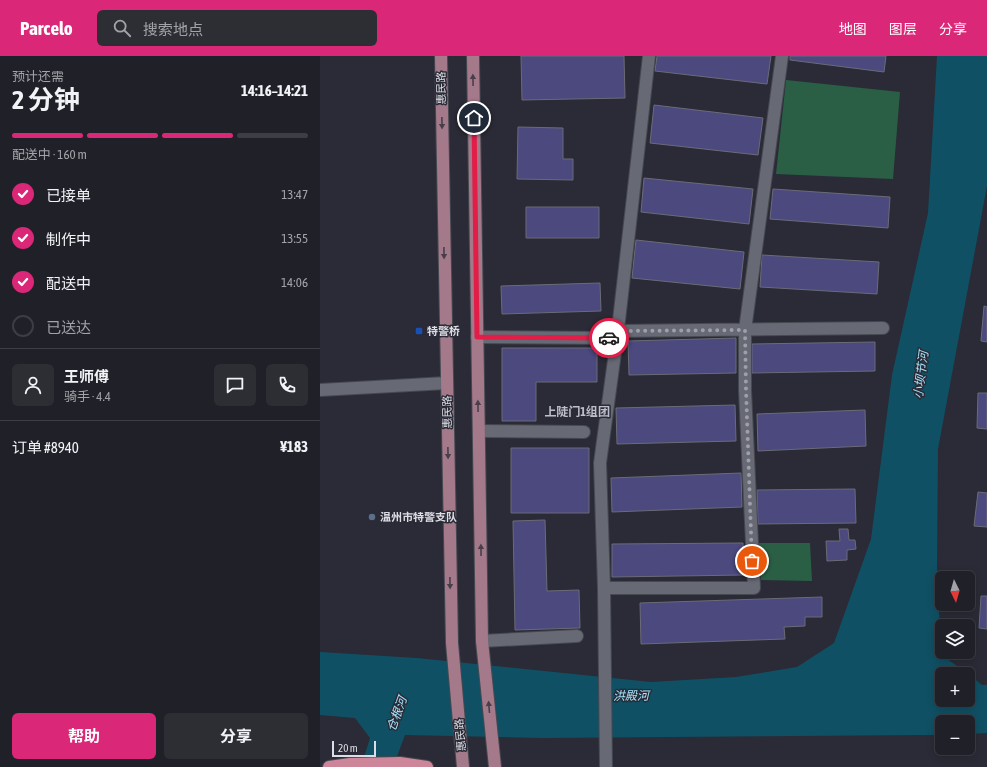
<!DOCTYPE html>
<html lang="zh">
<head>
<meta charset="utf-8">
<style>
  body { margin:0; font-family:"Asap Condensed","Noto Sans SC",sans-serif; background:#2d2d34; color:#f1f3f6; height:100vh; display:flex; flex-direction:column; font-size:15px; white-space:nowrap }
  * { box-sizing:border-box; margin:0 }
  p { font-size:13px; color:#a2a3a8 }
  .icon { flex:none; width:22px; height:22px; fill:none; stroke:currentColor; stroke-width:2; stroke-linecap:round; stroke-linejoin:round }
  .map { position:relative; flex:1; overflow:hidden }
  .sheet { display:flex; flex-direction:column; background:#202028; width:320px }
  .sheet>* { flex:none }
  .needle { width:26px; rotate:175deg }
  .controls { position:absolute; left:615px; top:515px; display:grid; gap:8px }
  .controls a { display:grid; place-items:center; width:40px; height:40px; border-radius:6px; background:#202028; box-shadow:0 2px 10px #0003,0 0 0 1px #3d3e45; font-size:20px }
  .scale { position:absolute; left:12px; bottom:10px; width:44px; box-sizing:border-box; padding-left:4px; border:2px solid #dddee5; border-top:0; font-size:11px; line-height:14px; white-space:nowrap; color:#dddee5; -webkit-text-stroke:3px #2a2b36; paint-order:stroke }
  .pin { position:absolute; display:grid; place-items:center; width:34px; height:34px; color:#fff; margin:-17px; border:2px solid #fff; border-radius:50%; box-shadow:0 1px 4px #0007 }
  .courier { position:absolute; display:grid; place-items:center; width:40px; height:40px; margin:-20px; border:3px solid #e11d48; border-radius:50%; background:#fff; color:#222; box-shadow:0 1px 5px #0007 }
  .overview em { font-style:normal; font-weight:700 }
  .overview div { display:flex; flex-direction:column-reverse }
  .overview { display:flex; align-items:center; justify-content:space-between; height:68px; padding:0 12px }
  h1 { font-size:26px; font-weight:700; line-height:30px }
  .bar { display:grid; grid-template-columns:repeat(4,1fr); gap:6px 4px; align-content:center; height:48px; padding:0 12px }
  .bar i { height:5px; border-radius:3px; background:#3d3e45 }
  .bar .active { background:#db2777 }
  .bar p { grid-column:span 4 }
  .line { display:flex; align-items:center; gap:10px; padding:0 12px; border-top:1px solid #3d3e45 }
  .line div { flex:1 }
  .round { display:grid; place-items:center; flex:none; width:42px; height:42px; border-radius:6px; background:#2d2d34 }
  ol { padding:0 12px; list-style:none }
  li { display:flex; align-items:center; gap:12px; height:44px }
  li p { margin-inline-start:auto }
  li .icon { padding:4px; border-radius:50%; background:#db2777; color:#fff; stroke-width:4 }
  li:last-child { color:#a2a3a8 }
  li i { width:22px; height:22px; border:2px solid #3d3e45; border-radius:50% }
  .button { display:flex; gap:8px; margin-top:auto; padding:8px 12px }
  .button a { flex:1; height:46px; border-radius:6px; background:#db2777; color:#fff; font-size:16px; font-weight:700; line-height:46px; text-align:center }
  .button a+a { background:#2d2d34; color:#f1f3f6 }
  header { display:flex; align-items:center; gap:24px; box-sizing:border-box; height:56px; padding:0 20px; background:#db2777; color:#fff }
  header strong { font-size:19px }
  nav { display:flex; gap:22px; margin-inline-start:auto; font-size:14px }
  .search { width:280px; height:36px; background:#2d2d34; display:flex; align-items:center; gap:10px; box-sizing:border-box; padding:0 14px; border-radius:6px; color:#a2a3a8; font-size:15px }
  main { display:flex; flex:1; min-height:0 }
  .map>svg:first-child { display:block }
  .green { fill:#2a5f46 }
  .water { fill:#105064; fill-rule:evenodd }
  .building { fill:#4b497e; stroke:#6b6b78 }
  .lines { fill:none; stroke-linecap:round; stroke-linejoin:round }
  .minor-casing { stroke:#474951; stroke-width:14 }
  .major-casing { stroke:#474951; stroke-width:14 }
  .highway-casing { stroke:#474951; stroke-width:14 }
  .minor { stroke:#676975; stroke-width:12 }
  .major { stroke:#a47a8b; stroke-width:12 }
  .highway { stroke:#cc8599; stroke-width:12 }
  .oneway { fill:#483f4b }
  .done { stroke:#9e9fa8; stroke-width:4; stroke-dasharray:0 7.2 }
  .route { stroke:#e11d48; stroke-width:5 }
  .transit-dot { fill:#1a4fb4; stroke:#2a2b36; stroke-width:1.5 }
  .service-dot { fill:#5c6f8a; stroke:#2a2b36; stroke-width:1.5 }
  .labels { text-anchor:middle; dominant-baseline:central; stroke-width:3; stroke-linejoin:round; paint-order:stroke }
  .street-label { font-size:11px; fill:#dddee5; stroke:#2a2b36 }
  .poi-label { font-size:11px; font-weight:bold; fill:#dddee5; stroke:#2a2b36; text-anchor:start }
  .water-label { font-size:12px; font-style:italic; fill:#a6e3fb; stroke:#2a2b36 }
  .neighbourhood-label { font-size:12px; font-weight:bold; fill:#bcbecc; stroke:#2a2b36 }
</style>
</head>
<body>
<header>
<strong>Parcelo</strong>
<div class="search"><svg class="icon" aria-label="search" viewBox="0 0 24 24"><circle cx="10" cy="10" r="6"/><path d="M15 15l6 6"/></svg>搜索地点</div>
<nav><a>地图</a><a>图层</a><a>分享</a></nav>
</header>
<main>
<section class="sheet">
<div class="overview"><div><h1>2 分钟</h1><p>预计还需</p></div><em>14:16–14:21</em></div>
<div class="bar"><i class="active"></i><i class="active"></i><i class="active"></i><i></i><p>配送中 · 160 m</p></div>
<ol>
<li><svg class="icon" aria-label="check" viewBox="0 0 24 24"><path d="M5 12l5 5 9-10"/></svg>已接单<p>13:47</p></li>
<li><svg class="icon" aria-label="check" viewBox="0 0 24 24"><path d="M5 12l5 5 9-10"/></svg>制作中<p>13:55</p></li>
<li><svg class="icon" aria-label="check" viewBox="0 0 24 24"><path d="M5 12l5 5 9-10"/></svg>配送中<p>14:06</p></li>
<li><i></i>已送达</li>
</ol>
<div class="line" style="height:72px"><a class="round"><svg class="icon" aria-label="person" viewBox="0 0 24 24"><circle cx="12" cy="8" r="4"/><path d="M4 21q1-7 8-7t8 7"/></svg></a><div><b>王师傅</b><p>骑手 · 4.4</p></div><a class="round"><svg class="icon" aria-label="chat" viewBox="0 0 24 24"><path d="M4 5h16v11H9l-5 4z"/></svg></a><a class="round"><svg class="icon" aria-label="phone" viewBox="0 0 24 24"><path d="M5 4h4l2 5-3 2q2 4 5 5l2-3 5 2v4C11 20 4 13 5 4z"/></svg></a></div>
<div class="line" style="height:52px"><div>订单 #8940</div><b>¥183</b></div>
<div class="button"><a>帮助</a><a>分享</a></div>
</section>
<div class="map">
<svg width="667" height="711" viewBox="0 0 667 711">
  <rect width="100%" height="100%" fill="#2a2b36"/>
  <!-- green -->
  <path class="green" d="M466 24 580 36 573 123 456 118Z
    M438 487H490L492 525 441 524Z"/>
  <!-- water -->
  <path class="water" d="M617 0H667V130L618 393 617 513 621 599 646 616 662 629H667V677L648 678V666H622V679H603L223 682 85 679 73 711H41L50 682 35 662 0 659V596L97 602 331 626 416 621 477 611 514 587 551 483 572 319 608 157ZM622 618H648V644H622Z"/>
  <!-- building -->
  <path class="building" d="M201 0H304L305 42 202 44Z
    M337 0H451L447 28 335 15Z
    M470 0H566L564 16 470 4Z
    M334 49 443 62 438 99 330 87Z
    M198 71 243 72V103H253V124L197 123Z
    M324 122 433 133 429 168 321 156Z
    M453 133 570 141 568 172 450 163Z
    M206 151H279V182H206Z
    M316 184 424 196 420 233 312 222Z
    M442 199 559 206 557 238 440 231Z
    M280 227 281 255 182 258 181 230Z
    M664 250 667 251V286L661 285Z
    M416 282V317L309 319 308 285Z
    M555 286V315L432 317V288Z
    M182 292H277V326H216V365H182Z
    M658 337H667V373L657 372Z
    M415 349 416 385 297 388 296 352Z
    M545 354 546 390 438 395 437 358Z
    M191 392H269V457H191Z
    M421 417 422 451 292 456 291 422Z
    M535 433 536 467 438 468 437 434Z
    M658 436 667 437V471L654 470Z
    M225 464 227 535 259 534 260 572 195 574 193 465Z
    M519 473H528L529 484H535L536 493 527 494V504L507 505 506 485H520Z
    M423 487 424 519 292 521V488Z
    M661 540H667V573L659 572Z
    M502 541V561H485V570L464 571 465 583 321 588 320 547Z"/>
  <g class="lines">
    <!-- minor casing -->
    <g class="minor-casing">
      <path id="minor" d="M297 275 563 272
        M157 281 297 282
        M0 334 127 327
        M159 375 264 376
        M284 532H434L425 334V274L462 0
        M162 585 257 580
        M286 711 284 532 280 407 297 282 329 0"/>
    </g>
    <!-- major casing -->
    <g class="major-casing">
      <path id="major" d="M121 0 132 587 143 711
        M153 0 162 585 175 711"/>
    </g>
    <!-- highway casing -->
    <g class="highway-casing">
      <path id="highway" d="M9 711 30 708 80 707 107 711"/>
    </g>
    <!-- minor -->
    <use href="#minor" class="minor"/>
    <!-- major -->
    <use href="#major" class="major"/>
    <!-- highway -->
    <use href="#highway" class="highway"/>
  </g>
  <!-- one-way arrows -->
  <defs><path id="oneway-solid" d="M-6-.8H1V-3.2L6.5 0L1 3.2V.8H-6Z"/></defs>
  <g class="oneway">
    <use href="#oneway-solid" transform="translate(153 24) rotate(-91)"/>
    <use href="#oneway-solid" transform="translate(122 67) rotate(89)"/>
    <use href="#oneway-solid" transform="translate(124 197) rotate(89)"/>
    <use href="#oneway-solid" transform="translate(158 350) rotate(-91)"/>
    <use href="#oneway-solid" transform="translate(128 397) rotate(89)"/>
    <use href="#oneway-solid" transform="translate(161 494) rotate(-91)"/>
    <use href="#oneway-solid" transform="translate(130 527) rotate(89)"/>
    <use href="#oneway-solid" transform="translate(169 651) rotate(-95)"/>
  </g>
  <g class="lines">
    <!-- done -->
    <path class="done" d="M289 282H297V275L425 274 426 334 432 505"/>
    <!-- route -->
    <path class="route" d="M154 62 157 281 289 282"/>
  </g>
  <!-- markers -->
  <rect class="transit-dot" x="95" y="271" width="8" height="8" rx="2"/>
  <circle class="service-dot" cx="52" cy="461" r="4"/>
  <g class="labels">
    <!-- street labels -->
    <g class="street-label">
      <text transform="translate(121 32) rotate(-91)">惠民路</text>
      <text transform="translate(127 356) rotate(-91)">惠民路</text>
      <text transform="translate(140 679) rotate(-95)">惠民路</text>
    </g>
    <!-- poi labels -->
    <g class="poi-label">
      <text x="107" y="275">特警桥</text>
      <text x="60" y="461">温州市特警支队</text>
    </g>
    <!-- water labels -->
    <g class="water-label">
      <text transform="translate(601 319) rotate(-83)">小坝节河</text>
      <text transform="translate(311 640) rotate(-1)">洪殿河</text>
      <text transform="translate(77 658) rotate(-70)">仓根河</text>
    </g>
    <!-- neighbourhood labels -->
    <g class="neighbourhood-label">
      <text x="257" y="356">上陡门1组团</text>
    </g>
  </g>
</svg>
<div class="controls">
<a><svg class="needle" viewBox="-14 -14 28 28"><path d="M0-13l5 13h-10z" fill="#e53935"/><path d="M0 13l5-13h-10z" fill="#a2a3a8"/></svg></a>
<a><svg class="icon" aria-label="layers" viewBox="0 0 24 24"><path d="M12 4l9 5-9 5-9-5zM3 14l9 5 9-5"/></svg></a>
<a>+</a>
<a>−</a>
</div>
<div class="scale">20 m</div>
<div class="pin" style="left:432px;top:505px;background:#ea580c"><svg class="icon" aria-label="bag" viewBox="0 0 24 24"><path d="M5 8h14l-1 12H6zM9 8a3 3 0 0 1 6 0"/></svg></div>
<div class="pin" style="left:154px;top:62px;background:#1f2937"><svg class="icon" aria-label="home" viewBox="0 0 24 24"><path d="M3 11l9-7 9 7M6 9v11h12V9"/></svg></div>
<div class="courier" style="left:289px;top:282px"><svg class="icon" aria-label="car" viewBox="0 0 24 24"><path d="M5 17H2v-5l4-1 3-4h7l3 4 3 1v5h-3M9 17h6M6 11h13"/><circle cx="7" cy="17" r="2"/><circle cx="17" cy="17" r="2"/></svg></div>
</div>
</main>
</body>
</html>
